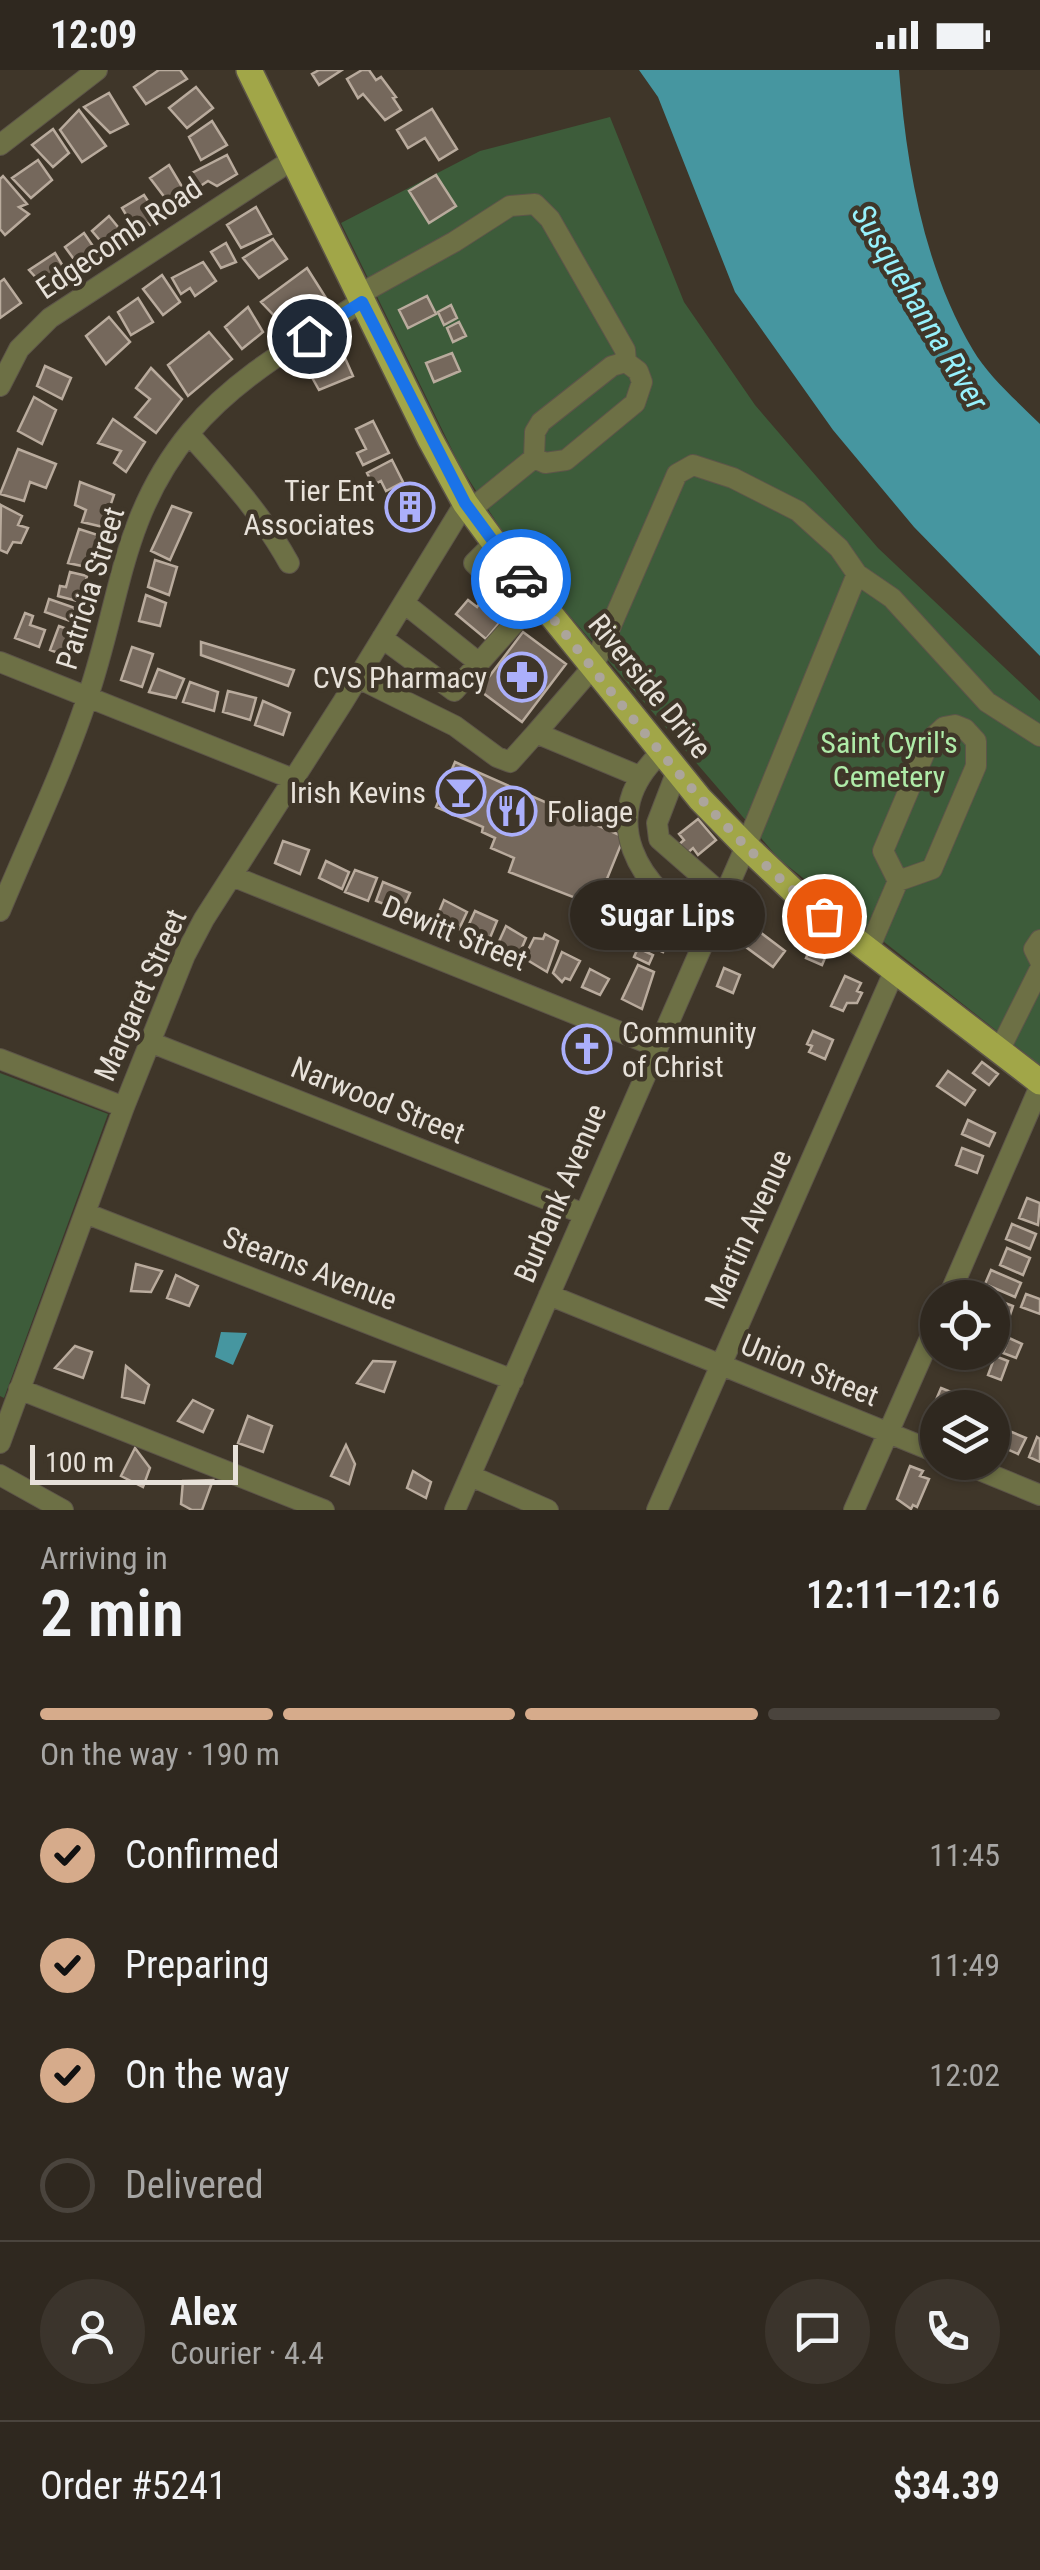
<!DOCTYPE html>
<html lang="en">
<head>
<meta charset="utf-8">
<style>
  body { margin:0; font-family:"Roboto Condensed",sans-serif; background:#3b342c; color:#f1f3f6; height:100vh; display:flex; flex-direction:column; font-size:38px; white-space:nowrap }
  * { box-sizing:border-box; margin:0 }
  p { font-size:32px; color:#a7a6a4 }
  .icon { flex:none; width:55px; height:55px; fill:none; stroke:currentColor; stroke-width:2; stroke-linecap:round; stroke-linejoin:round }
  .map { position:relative; height:1440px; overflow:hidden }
  .drawer { display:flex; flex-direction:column; background:#2f281f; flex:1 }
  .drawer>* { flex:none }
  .tools { position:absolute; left:920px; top:1210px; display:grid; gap:20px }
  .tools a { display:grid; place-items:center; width:90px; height:90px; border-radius:50%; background:#2f281f; box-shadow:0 2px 8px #0004,0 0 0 2px #4a443d; font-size:50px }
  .scale { position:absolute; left:30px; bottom:25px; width:208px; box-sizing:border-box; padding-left:10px; border:5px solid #e7e1d9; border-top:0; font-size:28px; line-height:35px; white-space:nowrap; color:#e7e1d9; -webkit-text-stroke:8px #3f3629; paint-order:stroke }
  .pin { position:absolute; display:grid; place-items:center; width:85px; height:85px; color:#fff; margin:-42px; border:5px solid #fff; border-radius:50%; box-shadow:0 2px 10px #0007 }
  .courier { position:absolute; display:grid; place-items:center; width:100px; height:100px; margin:-50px; border:8px solid #1a73e8; border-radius:50%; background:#fff; color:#222; box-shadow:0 2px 12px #0007 }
  .bubble { position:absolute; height:70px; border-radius:35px; background:#2f281f; box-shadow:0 2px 8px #0004,0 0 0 2px #4a443d; font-size:32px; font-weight:600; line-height:70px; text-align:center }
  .head em { font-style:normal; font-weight:600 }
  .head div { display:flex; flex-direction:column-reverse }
  .head { display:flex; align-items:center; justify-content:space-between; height:170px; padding:0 40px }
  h1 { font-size:65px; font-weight:600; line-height:75px }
  .bar { display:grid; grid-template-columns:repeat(4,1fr); gap:15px 10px; align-content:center; height:120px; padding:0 40px }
  .bar i { height:12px; border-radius:8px; background:#4a443d }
  .bar .current { background:#d6ab8b }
  .bar p { grid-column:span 4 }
  .line { display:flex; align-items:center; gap:25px; padding:0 40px; border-top:2px solid #4a443d }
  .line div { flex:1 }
  .round { display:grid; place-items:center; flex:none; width:105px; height:105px; border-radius:52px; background:#3b342c }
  ol { padding:0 40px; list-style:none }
  li { display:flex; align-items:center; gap:30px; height:110px }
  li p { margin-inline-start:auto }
  li .icon { padding:10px; border-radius:50%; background:#d6ab8b; color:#111; stroke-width:4 }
  li:last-child { color:#a7a6a4 }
  li i { width:55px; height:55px; border:5px solid #4a443d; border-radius:50% }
  .status { display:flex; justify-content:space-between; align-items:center; height:70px; padding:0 50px; background:#2f281f; direction:ltr }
  .status svg { height:28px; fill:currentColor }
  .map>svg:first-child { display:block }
  .green { fill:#3d5c3a }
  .water { fill:#4696a0 }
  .building { fill:#75685c; stroke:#b9ab9d; stroke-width:2.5 }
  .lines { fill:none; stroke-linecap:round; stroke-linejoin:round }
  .minor-casing { stroke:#5d5549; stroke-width:22 }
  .major-casing { stroke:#5d5549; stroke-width:28 }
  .minor { stroke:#6d7045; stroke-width:20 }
  .major { stroke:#a1a648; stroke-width:25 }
  .done { stroke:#aca59b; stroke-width:10; stroke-dasharray:0 18 }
  .route { stroke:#1a73e8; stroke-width:12 }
  .labels { text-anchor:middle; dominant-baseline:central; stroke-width:9; stroke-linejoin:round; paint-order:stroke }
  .street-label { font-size:30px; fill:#e7e1d9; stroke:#3f3629 }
  .poi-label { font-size:30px; fill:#e7e1d9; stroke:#3f3629; text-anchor:end }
  .park-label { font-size:30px; fill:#afeba8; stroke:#3f3629 }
  .water-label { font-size:32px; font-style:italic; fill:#97f1fc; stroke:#3f3629 }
</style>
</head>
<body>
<div class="status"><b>12:09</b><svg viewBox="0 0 49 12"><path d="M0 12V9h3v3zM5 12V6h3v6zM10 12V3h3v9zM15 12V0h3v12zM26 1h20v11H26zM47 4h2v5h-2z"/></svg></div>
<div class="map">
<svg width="1040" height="1440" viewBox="0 0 1040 1440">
  <rect width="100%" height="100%" fill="#3f3629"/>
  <!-- green -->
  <path class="green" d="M610 47 684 232 755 335 878 478 1040 631V995L779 789 519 487 460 396 341 153 480 81Z
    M0 1003 108 1044 4 1328 0 1326Z"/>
  <!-- water -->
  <path class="water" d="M639 0H899C906 95 924 198 973 280 989 307 1018 332 1040 354V586L914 457 833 360 735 222 658 27Z
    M221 1262 247 1263 233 1295 215 1287Z"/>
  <!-- building -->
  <path class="building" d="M159 0H180L187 9 146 34 134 17Z
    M319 0H342L319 15 312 4Z
    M362 0H369L376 10 381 7 396 27 393 28 401 40 385 50 363 24 358 28 347 9Z
    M196 17 213 38 187 58 169 38Z
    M109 23 128 54 110 63 84 37Z
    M432 39 457 79 439 90 425 68 408 78 397 60Z
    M79 40 106 76 82 92 60 60Z
    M212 51 227 75 201 90 189 67Z
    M53 59 69 83 53 97 32 75Z
    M227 85 237 104 217 116 208 111 193 121 186 106Z
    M38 90 52 110 31 128 12 108Z
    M169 95 190 130 175 141 150 108Z
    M436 105 456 136 429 153 409 121Z
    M3 106 27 134 19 137 29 144 5 165 0 159V109Z
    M144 125 159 148 150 155 144 151 135 160 122 138Z
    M256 137 271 164 241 178 227 155Z
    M109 146 127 168 109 181 92 161Z
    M84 163 99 185 81 199 65 177Z
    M273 169 287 189 259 208 243 188Z
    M226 173 236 192 221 198 211 182Z
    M55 183 69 206 49 222 29 200Z
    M203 192 216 211 195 226 190 218 181 224 172 208Z
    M307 198 326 228 287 259 261 232Z
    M162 205 180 232 163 245 143 219Z
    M4 209 21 233 0 248V212Z
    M427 226 436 244 408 258 399 240Z
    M138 228 153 252 131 265 118 242Z
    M451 235 457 248 444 255 438 242Z
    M248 237 263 262 242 279 225 257Z
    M109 247 130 272 106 294 86 266Z
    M459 252 466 266 453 272 447 258Z
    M209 262 232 289 188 326 168 295Z
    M338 272 353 306 319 320 304 293Z
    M452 283 460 301 434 312 426 293Z
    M45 296 71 308 62 329 37 316Z
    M151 298 182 329 156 363 135 347 150 329 136 318Z
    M34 327 56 340 42 374 18 361Z
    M113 349 145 372 126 402 114 393 121 381 98 373Z
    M373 351 389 383 363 395 357 383 366 379 356 359Z
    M18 379 56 394 46 418 30 412 24 431 0 424Z
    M392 390 403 412 386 421 381 411 373 415 367 403Z
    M80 412 114 425 103 457 82 452 86 440 75 435Z
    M418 417 430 444 403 457 390 431Z
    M1 435 22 446 18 455 28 458 21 473 13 472 7 483 0 480Z
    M172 436 191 443 170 490 151 481Z
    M79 459 104 467 96 499 68 493Z
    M155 490 177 497 169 525 148 517Z
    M70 502 87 506 81 532 58 526 60 516 66 517Z
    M146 525 166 533 160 556 139 551Z
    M49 529 75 538 70 551 45 542Z
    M483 529 500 543 495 548 500 552 486 569 456 544 468 530 477 537Z
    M25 543 33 546 30 555 45 560 39 577 15 568Z
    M59 556 75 562 66 586 50 580Z
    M523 562 566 594 522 652 479 620Z
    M201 572 294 600 288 616 201 585Z
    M132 577 153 584 142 617 121 610Z
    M158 599 184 609 176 628 149 622Z
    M190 612 218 622 214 641 183 632Z
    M228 621 256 628 250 650 223 642Z
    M263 631 290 643 283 665 255 655Z
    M455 692 624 767 596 836 509 802 514 788 491 778 495 768 482 762 483 757 436 737Z
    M698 749 716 770 698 785 693 778 685 785 677 776 684 770 679 764Z
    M283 771 309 780 300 804 275 793Z
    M326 791 349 802 342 819 319 808Z
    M355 800 377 808 368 831 345 822Z
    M383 812 410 823 402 841 376 831Z
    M444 830 467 842 459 859 436 849Z
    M631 832 661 846 657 854 672 862 663 882 634 869 641 854 625 846Z
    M475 841 497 851 487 875 464 865Z
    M506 856 526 868 517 889 496 878Z
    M752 856 785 881 773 897 739 872Z
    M545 864 558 871 547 902 524 888 534 868 543 869Z
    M815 867 831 874 822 895 806 888Z
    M638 878 653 885 649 894 634 887Z
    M562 882 580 891 570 910 565 908 562 912 553 903Z
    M638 895 654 902 642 939 622 929Z
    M724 898 740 905 733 923 717 916Z
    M590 899 609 909 600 925 582 917Z
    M845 906 861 913 857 921 862 923 857 933H847L843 941 831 936Z
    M813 961 833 970 825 989 809 982 812 976 807 974Z
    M982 992 998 1004 989 1015 973 1003Z
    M948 1001 975 1020 965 1035 937 1016Z
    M968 1050 995 1063 989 1076 962 1064Z
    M962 1078 983 1086 977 1103 956 1095Z
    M1027 1128 1040 1133 1038 1155 1019 1148Z
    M1012 1154 1036 1164 1030 1179 1006 1169Z
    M1007 1178 1030 1188 1023 1205 1000 1195Z
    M136 1194 162 1201 151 1222 131 1221Z
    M991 1200 1021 1213 1015 1227 985 1214Z
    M176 1205 198 1216 189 1236 167 1228Z
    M1026 1224 1040 1229V1244L1021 1237Z
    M992 1228 1013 1236 1008 1251 992 1245Z
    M1009 1268 1022 1274 1016 1288 1003 1283Z
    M75 1276 92 1282 83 1308 55 1298Z
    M957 1282H987L982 1296 956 1285Z
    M995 1286 1008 1291 1001 1310 988 1305Z
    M373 1291 395 1292 384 1322 357 1313Z
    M126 1296 149 1315 144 1333 122 1327Z
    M941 1318 956 1324 950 1338H938V1353L928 1349Z
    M193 1330 213 1340 203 1362 178 1351Z
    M248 1346 272 1356 263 1382 238 1373Z
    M1007 1360 1026 1368 1018 1384 1000 1376Z
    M1037 1367 1040 1369V1392L1029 1387Z
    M346 1375 355 1394 349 1414 331 1406Z
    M135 1378 150 1398 143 1417 121 1406Z
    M910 1396 923 1401 920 1406 929 1409 917 1437 913 1435 911 1439 897 1429Z
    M413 1401 431 1412 426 1428 407 1418Z
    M213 1410 202 1440H192L181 1434 183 1411Z"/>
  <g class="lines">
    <!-- minor casing -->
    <g class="minor-casing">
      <path id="minor" d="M0 75 97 0
        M358 225 454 172 510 136 535 134 550 149 625 280 626 292
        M0 316 19 279 50 248 292 90
        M189 364C226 405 262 444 289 493
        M470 440 534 388 545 393 566 390 635 333 642 312 638 301 626 292 612 296 541 352 535 362 534 388
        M494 473 474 493 498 516 516 503
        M404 533 479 593
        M382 568 454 621 537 528
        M0 592 293 709
        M358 608 455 656 497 687 510 692 536 663
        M955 655 965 659 976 671V696L932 799 898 811 883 781 930 670 944 657Z
        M662 682C593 744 637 823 710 856
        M677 701 657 753 659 769 723 825
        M639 706 536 663 593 597 677 404 693 395 733 408 798 441 839 478 857 504 892 528 987 632 1040 666
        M232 806 655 976
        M0 841C29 771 63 701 87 629 121 531 120 447 191 361 237 306 303 270 361 232
        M1040 870 1034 879 1040 891
        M868 881 898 811
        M150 972 584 1144
        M999 981 1040 899
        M0 989 124 1037
        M85 1143 513 1310
        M549 1225 938 1383
        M948 1228 1040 1016
        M19 1319 324 1440
        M0 1373 124 1037 185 885 204 849 343 632 465 433
        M960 1392 1040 1425
        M0 1405 63 1440
        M471 1406 548 1440
        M455 1440 746 776 857 504
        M657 1440 894 902
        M854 1440 938 1250"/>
    </g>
    <!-- major casing -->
    <g class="major-casing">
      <path id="major" d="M249 0 430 369 465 433 510 494 700 729 746 776 802 829 1040 1012"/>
    </g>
    <!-- minor -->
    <use href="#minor" class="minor"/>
    <!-- major -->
    <use href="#major" class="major"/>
  </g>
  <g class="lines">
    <!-- done -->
    <path class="done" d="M521 509C617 626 705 752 824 846"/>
    <!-- route -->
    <path class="route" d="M309 266 362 232 465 433 521 509"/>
  </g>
  <!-- icons -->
  <defs>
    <g id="building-ring" transform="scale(2.5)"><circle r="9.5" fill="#3f3629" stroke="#abaffb" stroke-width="1.5"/><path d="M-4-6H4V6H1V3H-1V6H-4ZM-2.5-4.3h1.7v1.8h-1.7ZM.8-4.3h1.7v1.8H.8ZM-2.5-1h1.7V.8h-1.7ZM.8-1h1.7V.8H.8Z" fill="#abaffb"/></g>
    <g id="pharmacy-ring" transform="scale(2.5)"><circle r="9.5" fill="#3f3629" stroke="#abaffb" stroke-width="1.5"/><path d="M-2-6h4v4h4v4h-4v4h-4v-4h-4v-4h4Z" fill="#abaffb"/></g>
    <g id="bar-ring" transform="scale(2.5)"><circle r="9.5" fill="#3f3629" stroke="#abaffb" stroke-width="1.5"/><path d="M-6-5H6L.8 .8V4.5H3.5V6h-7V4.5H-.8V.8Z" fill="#abaffb"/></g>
    <g id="restaurant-ring" transform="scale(2.5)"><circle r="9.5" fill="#3f3629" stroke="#abaffb" stroke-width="1.5"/><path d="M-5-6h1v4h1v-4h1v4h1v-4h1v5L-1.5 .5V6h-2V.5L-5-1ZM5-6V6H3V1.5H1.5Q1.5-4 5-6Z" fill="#abaffb"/></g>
    <g id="church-ring" transform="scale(2.5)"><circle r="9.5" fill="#3f3629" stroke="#abaffb" stroke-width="1.5"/><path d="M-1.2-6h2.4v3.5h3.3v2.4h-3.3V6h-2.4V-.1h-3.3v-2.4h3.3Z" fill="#abaffb"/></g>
  </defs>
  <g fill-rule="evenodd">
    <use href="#building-ring" x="410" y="437"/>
    <use href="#pharmacy-ring" x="522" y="607"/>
    <use href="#bar-ring" x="461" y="722"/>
    <use href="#restaurant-ring" x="512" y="741"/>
    <use href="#church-ring" x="587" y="979"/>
  </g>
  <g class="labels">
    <!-- street labels -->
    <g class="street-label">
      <text transform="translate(119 168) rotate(-34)">Edgecomb Road</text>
      <text transform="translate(90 518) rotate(-73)">Patricia Street</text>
      <text transform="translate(650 616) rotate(51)">Riverside Drive</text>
      <text transform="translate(455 863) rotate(22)">Dewitt Street</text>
      <text transform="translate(140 925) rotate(-66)">Margaret Street</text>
      <text transform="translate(378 1030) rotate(22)">Narwood Street</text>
      <text transform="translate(560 1123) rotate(-67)">Burbank Avenue</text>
      <text transform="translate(748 1159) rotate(-66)">Martin Avenue</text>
      <text transform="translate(310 1198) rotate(21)">Stearns Avenue</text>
      <text transform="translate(810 1300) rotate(22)">Union Street</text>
    </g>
    <!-- poi labels -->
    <g class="poi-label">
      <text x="375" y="420">Tier Ent<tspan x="375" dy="34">Associates</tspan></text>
      <text x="487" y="607">CVS Pharmacy</text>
      <text x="426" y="722">Irish Kevins</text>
      <text x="547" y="741" text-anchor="start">Foliage</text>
      <text x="622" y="962" text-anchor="start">Community<tspan x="622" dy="34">of Christ</tspan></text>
    </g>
    <!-- park labels -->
    <g class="park-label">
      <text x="889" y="672">Saint Cyril's<tspan x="889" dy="34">Cemetery</tspan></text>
    </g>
    <!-- water labels -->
    <g class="water-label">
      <text transform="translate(920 237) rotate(59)">Susquehanna River</text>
    </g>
  </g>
</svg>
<div class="tools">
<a><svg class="icon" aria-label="locate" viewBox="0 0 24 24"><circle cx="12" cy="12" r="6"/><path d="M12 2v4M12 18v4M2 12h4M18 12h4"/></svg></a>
<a><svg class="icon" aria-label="layers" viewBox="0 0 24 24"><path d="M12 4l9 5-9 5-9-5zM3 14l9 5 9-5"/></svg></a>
</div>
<div class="scale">100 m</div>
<div class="pin" style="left:824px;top:846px;background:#ea580c"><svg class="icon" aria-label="bag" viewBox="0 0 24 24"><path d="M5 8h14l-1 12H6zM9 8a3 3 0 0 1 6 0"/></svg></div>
<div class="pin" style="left:309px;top:266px;background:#1f2937"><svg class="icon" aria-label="home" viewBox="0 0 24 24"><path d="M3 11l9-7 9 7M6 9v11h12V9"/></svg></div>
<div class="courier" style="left:521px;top:509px"><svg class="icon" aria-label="car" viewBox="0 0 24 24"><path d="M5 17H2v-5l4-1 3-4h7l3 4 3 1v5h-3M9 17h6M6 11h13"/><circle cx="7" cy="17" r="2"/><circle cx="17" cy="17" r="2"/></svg></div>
<div class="bubble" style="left:570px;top:810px;width:195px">Sugar Lips</div>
</div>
<section class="drawer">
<div class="head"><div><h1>2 min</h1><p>Arriving in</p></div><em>12:11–12:16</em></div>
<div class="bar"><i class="current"></i><i class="current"></i><i class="current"></i><i></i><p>On the way · 190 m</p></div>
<ol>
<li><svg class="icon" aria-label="check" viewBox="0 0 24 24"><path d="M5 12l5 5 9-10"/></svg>Confirmed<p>11:45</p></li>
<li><svg class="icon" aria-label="check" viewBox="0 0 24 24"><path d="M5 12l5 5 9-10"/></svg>Preparing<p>11:49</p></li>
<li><svg class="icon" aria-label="check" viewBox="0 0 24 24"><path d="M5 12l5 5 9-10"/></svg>On the way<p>12:02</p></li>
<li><i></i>Delivered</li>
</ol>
<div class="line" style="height:180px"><a class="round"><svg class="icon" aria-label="person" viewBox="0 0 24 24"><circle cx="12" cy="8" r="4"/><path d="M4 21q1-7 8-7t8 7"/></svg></a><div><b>Alex</b><p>Courier · 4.4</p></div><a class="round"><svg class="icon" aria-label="chat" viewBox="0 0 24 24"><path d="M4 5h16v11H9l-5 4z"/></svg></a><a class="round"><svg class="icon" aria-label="phone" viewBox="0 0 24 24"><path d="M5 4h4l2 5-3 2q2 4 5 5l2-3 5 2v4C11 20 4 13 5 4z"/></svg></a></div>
<div class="line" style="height:130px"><div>Order #5241</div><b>$34.39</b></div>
</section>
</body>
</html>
